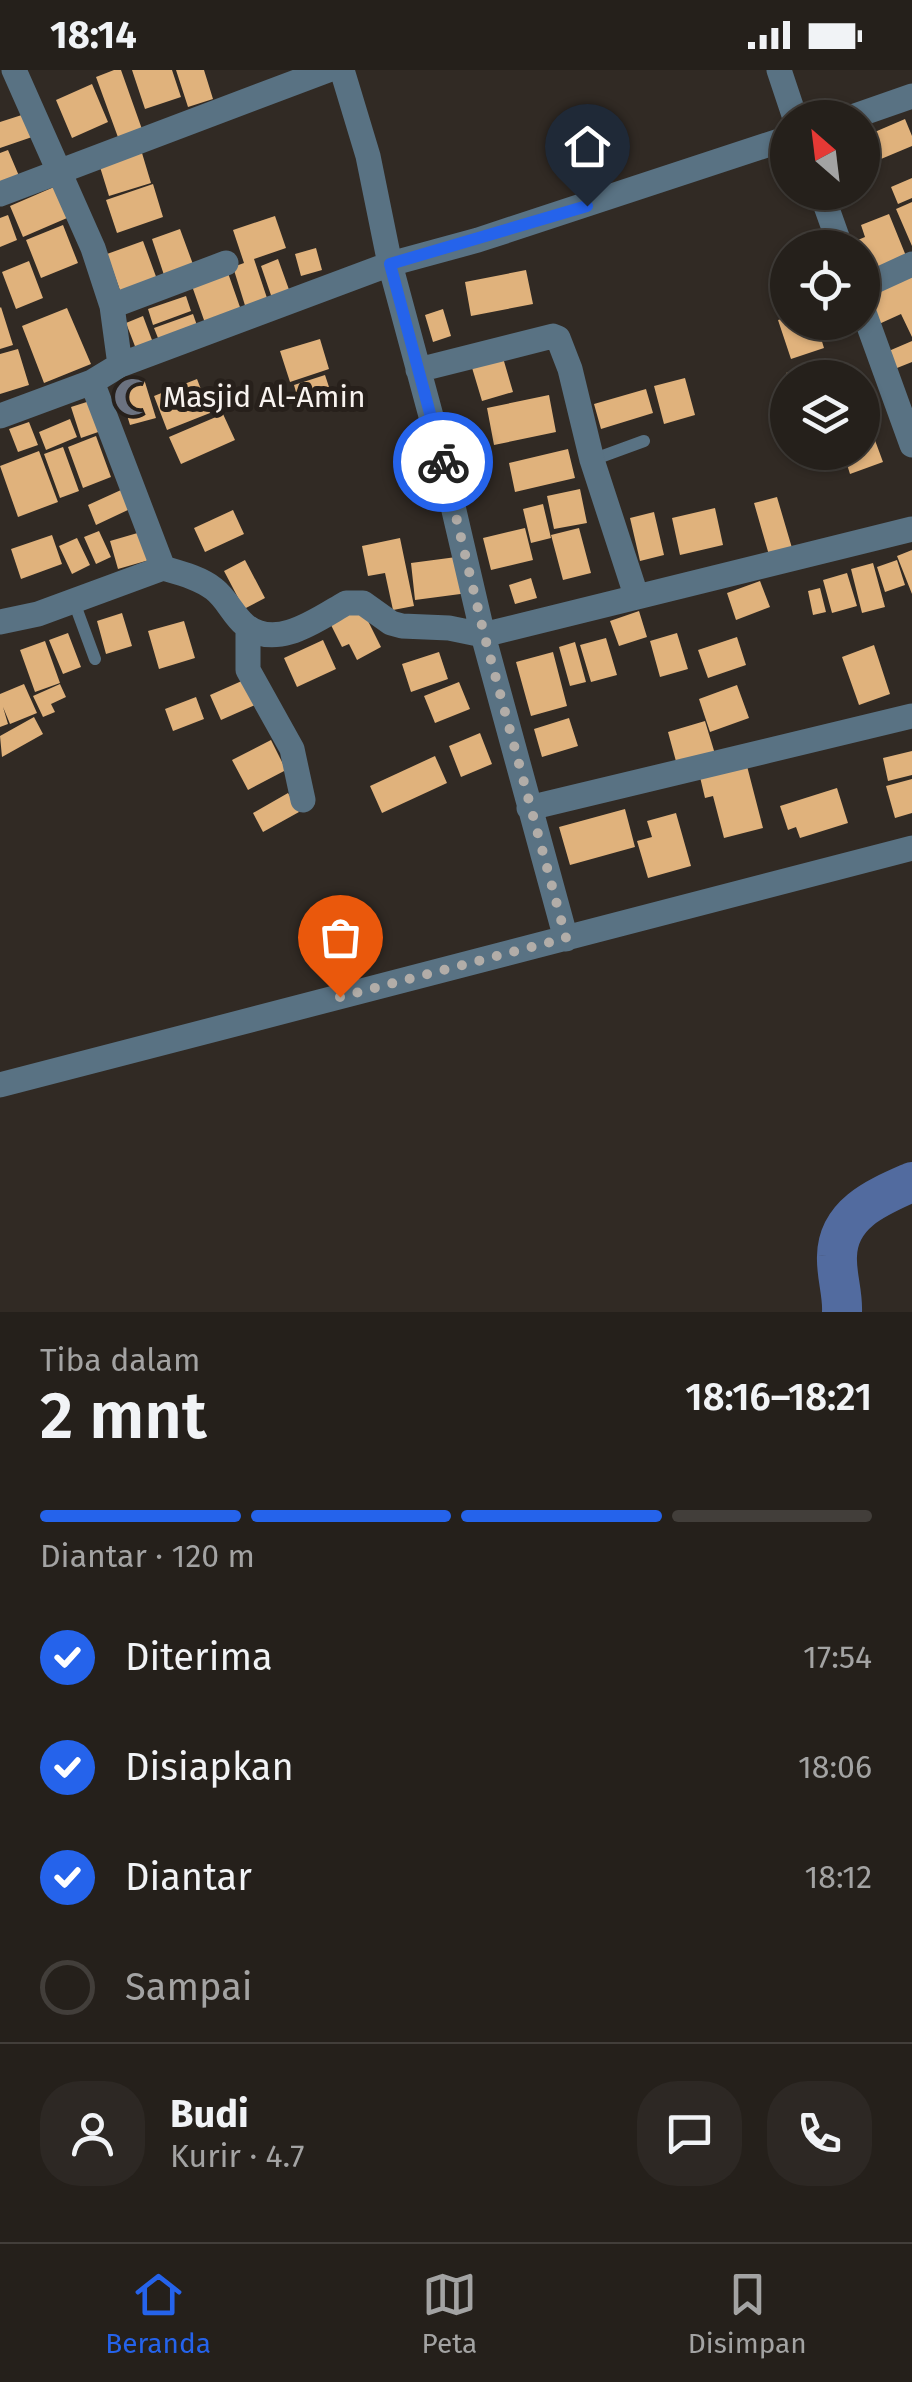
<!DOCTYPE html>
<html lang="id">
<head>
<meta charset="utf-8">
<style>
  body { margin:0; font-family:"Fira Sans",sans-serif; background:#2d2824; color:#f1f3f6; height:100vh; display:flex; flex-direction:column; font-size:38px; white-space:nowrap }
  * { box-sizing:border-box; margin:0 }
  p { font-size:32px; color:#a3a3a3 }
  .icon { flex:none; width:55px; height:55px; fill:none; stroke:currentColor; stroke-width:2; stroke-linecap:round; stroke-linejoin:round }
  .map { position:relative; height:1242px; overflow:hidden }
  .details { display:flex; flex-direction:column; background:#25201b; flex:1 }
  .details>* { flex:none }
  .needle { width:65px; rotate:332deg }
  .controls { position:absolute; left:770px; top:30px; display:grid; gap:20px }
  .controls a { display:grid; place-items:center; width:110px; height:110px; border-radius:50%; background:#25201b; box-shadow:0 2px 8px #0004,0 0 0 2px #423e3a; font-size:50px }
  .pin { position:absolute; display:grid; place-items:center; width:85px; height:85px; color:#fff; margin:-102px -42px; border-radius:50% 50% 50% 0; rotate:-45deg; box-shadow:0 0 10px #0007 }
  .pin .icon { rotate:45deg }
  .courier { position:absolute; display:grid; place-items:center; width:100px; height:100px; margin:-50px; border:8px solid #2563eb; border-radius:50%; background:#fff; color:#222; box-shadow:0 2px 12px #0007 }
  .overview em { font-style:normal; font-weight:600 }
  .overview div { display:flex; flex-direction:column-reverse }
  .overview { display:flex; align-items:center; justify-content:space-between; height:170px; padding:0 40px }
  h1 { font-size:65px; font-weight:600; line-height:75px }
  .bar { display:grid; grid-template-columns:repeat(4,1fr); gap:15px 10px; align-content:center; height:120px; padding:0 40px }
  .bar i { height:12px; border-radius:8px; background:#423e3a }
  .bar .selected { background:#2563eb }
  .bar p { grid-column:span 4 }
  .line { display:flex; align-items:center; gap:25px; padding:0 40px; border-top:2px solid #423e3a }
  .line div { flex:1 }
  .round { display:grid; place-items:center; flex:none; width:105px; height:105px; border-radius:40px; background:#2d2824 }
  ol { padding:0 40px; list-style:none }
  li { display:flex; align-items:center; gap:30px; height:110px }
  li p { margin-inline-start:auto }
  li .icon { padding:10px; border-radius:50%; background:#2563eb; color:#fff; stroke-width:4 }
  li:last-child { color:#a3a3a3 }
  li i { width:55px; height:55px; border:5px solid #423e3a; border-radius:50% }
  .status { display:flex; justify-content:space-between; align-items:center; height:70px; padding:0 50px; background:#25201b; direction:ltr }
  .status svg { height:28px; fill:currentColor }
  .tab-bar { display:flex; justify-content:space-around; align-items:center; height:140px; border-top:2px solid #423e3a; background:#25201b; font-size:28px; color:#a3a3a3 }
  .tab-bar a { display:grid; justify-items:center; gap:5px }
  .tab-bar .selected { color:#2563eb }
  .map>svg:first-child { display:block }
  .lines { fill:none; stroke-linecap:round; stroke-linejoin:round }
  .river { stroke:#526b9f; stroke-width:40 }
  .building { fill:#e0b27c }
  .lane { stroke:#597283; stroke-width:12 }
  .street { stroke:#597283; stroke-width:25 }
  .done { stroke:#b2ada8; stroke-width:10; stroke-dasharray:0 18 }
  .route { stroke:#2563eb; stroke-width:12 }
  .labels { text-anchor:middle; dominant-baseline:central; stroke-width:10; stroke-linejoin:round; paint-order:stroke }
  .poi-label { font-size:30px; fill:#f8f3ef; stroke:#27201b; text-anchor:start }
</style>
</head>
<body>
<div class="status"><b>18:14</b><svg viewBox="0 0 49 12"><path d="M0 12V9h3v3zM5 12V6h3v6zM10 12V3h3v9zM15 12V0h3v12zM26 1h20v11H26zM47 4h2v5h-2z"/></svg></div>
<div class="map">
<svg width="912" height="1242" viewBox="0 0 912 1242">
  <rect width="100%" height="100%" fill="#312a24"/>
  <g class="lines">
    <!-- river -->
    <path class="river" d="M842 1242C843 1223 836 1205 837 1186 838 1143 878 1127 912 1112"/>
  </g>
  <!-- building -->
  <path class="building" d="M114 0H121L143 62 119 70 96 7Z
    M132 0H172L181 27 145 39Z
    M176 0H204L213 29 188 37Z
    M92 14 108 52 72 68 56 30Z
    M28 43 35 66 0 78V52Z
    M905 49 912 66V76L881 89 870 64Z
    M8 80 22 113 0 122V83Z
    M142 83 151 113 109 126 100 97Z
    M912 108V128L898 134 891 117Z
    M61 114 74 145 23 167 10 136Z
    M153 114 163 147 117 163 106 130Z
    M912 132V176L896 139Z
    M889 144 906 186 866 203 862 178H855L853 172 865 167 861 155Z
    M8 145 17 170 0 177V148Z
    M275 146 286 178 254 189 270 237 248 245 233 197 244 193 233 160Z
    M63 155 78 193 41 208 26 170Z
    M180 159 194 197 165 208 152 169Z
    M143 171 158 212 122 226 107 184Z
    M316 178 322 200 301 206 295 184Z
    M278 189 292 228 274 234 261 196Z
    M29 191 43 228 16 239 2 202Z
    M526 200 533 234 471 246 465 212Z
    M912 202V267L901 244 879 254 865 224Z
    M228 203 241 240 205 253 192 216Z
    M186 226 191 241 153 255 148 239Z
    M1 237 13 275 0 279V238Z
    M67 238 91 294 44 313 22 256Z
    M443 239 451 266 433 272 425 245Z
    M193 244 200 264 162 278 154 258Z
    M143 246 155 278 138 284 126 253Z
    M788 247V252H816L824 278 791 289 778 250Z
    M320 269 329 299 290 312 280 281Z
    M912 271V292L892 300 884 283Z
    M18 279 29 315 0 324V284Z
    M501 281 513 322 482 331 470 291Z
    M820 291 826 308H788L786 303Z
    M325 305 331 323 299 333 294 315Z
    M685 308 695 345 664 354 654 316Z
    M144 309 156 348 130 355 118 316Z
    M197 309 210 343 167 360 154 326Z
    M646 319 653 343 601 359 594 334Z
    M549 325 556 362 494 375 487 338Z
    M93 330 104 360 81 368 71 337Z
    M223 344 235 370 181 394 169 367Z
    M70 349 77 367 46 380 39 362Z
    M29 352 38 375 18 382 9 359Z
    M869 354 883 392 850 404 843 382H862V356Z
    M96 366 111 407 83 418 68 377Z
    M63 377 79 421 60 428 44 384Z
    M568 379 575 408 515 422 509 393Z
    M39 381 58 432 18 447 0 396Z
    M580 419 587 453 554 459 547 426Z
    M121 420 130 439 96 455 88 435Z
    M777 427 792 478 769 485 754 433Z
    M543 434 551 468 531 473 523 439Z
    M715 438 723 475 680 485 672 448Z
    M233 440 244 464 205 482 194 458Z
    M654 442 664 485 640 491 630 448Z
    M525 458 533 490 491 500 483 468Z
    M579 458 591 503 563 510 551 465Z
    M99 461 111 487 96 494 84 467Z
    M141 462 149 490 118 499 110 471Z
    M52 465 62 494 21 509 11 479Z
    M77 468 90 495 72 504 59 476Z
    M400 468 414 536 393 540 385 503 368 506 362 476Z
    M912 480V524L897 486Z
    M464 486 468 523 415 530 411 493Z
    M245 490 265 528 244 539 224 501Z
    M897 490 905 515 885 522 877 497Z
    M873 493 885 537 862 543 851 499Z
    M847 503 857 536 832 543 823 510Z
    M531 508 537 528 515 534 509 515Z
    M760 511 770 537 736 550 727 523Z
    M820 518 826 542 813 545 808 521Z
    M361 537 381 577 357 590 349 574 342 577 330 553Z
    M639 541 647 567 619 576 610 551Z
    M122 543 132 576 106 584 97 551Z
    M184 551 195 588 159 599 148 561Z
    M68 563 81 597 63 604 49 570Z
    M677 563 688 599 660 607 650 571Z
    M737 567 746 595 708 608 698 580Z
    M606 568 617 605 591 612 580 575Z
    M323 570 336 599 297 617 284 588Z
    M45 571 60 613 35 622 20 580Z
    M575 572 586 612 570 616 559 577Z
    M874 575 890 624 859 635 842 587Z
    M439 582 448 609 411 622 402 594Z
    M553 582 567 636 531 646 516 592Z
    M244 610 255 635 221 650 210 625Z
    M459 612 470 639 435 653 424 626Z
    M24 614 37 643 10 654 3 637 8 654 0 657V624Z
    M60 614 66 627 51 634 55 642 43 647 33 626Z
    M737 615 749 648 710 662 699 629Z
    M196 627 204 649 173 661 165 639Z
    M34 647 43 664 2 687 0 666Z
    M569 648 578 676 542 687 534 659Z
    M705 651 715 684 677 695 668 662Z
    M480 663 492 694 461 707 449 676Z
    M271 670 286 700 248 720 232 690Z
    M912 681V705L888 711 883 688Z
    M435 686 447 713 382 743 370 716Z
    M747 696 763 758 724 768 713 726 705 728 700 707Z
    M912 709V743L895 748 886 716Z
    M837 718 848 753 800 768 796 757 788 760 780 736Z
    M288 723 299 742 263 762 253 743Z
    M625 739 635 777 570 795 559 757Z
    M676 743 691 796 648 808 637 771 652 767 647 751Z"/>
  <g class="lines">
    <!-- lane -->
    <path class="lane" d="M592 390 644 371
      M74 532 95 589"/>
    <!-- street -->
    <path class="street" d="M342 0 368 86 390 194 438 372 483 565 566 869
      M779 0 795 48
      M849 48 912 26
      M821 122 841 178
      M0 124 328 0
      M862 217 912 194
      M112 236 226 193
      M862 237 912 375
      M120 295 390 194 478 170 788 68
      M418 300 553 266 558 268 570 299 592 390 636 525
      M92 312 163 498
      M0 346 92 312 120 295 112 236 93 178 14 0
      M0 552 38 544 163 498C180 503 200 508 214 519 227 529 233 545 245 555 276 581 318 549 346 533H363L391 553 402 556 449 558 483 565 912 459
      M248 558V600L292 679 303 730
      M529 738 912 646
      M0 1015 912 778"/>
  </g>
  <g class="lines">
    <!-- done -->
    <path class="done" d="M340 927 566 868 484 564 443 392"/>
    <!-- route -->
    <path class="route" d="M443 392 390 194 587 136"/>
  </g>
  <!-- icons -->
  <defs>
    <g id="mosque-bare" transform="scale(3)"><path d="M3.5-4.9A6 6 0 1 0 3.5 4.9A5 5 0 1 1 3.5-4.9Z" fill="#6b7280" stroke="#27201b" stroke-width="2.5" paint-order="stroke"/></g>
  </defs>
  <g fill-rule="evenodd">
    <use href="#mosque-bare" x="133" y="327"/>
  </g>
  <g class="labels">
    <!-- poi labels -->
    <g class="poi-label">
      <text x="163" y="327">Masjid Al-Amin</text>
    </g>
  </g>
</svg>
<div class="controls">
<a><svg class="needle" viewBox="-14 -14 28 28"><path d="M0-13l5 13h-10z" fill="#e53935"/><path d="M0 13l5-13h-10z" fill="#a3a3a3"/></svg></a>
<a><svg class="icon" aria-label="locate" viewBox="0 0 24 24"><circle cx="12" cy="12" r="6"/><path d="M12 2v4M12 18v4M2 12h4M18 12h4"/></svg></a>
<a><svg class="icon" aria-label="layers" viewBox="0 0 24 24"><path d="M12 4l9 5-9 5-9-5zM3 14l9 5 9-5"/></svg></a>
</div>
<div class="pin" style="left:340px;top:927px;background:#ea580c"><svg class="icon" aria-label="bag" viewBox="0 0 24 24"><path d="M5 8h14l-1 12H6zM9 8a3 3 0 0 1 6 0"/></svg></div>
<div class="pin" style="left:587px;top:136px;background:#1f2937"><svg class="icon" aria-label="home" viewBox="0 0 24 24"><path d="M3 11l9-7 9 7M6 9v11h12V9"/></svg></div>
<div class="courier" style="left:443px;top:392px"><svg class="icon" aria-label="bike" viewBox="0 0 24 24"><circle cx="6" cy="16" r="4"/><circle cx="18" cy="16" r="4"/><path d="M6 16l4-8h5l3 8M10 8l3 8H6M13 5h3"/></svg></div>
</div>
<section class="details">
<div class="overview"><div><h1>2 mnt</h1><p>Tiba dalam</p></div><em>18:16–18:21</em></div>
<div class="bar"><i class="selected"></i><i class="selected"></i><i class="selected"></i><i></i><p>Diantar · 120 m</p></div>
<ol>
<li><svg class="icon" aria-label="check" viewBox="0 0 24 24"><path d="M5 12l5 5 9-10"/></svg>Diterima<p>17:54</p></li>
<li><svg class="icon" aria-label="check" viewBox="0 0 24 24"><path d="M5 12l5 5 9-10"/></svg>Disiapkan<p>18:06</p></li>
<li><svg class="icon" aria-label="check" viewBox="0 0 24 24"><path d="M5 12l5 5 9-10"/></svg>Diantar<p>18:12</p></li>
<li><i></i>Sampai</li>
</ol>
<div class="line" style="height:180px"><a class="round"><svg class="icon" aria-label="person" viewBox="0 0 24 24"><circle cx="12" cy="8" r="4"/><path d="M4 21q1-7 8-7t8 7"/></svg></a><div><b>Budi</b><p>Kurir · 4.7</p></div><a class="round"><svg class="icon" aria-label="chat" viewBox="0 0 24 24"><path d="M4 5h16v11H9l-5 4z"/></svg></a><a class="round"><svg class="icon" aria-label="phone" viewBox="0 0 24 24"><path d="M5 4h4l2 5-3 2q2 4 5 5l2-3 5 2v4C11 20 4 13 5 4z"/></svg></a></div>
</section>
<nav class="tab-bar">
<a class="selected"><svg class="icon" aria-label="home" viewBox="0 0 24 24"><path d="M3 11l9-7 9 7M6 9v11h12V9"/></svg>Beranda</a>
<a><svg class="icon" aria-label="map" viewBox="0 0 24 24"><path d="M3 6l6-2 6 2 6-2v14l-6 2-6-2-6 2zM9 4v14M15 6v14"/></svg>Peta</a>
<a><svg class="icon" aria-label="saved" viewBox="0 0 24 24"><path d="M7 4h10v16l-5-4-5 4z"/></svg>Disimpan</a>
</nav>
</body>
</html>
